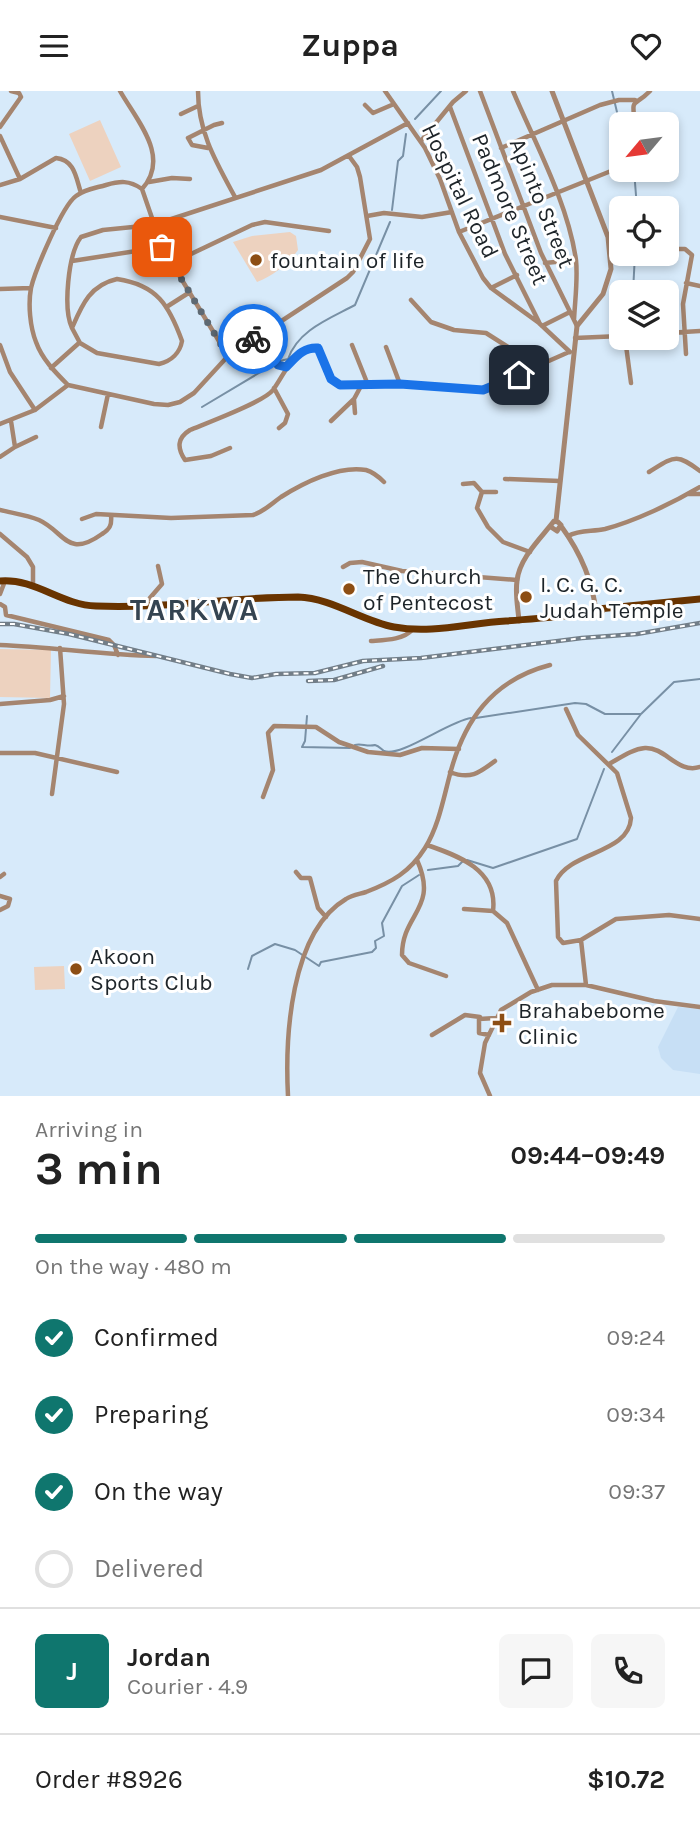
<!DOCTYPE html>
<html lang="en">
<head>
<meta charset="utf-8">
<style>
  body { margin:0; font-family:Karla,sans-serif; background:#f6f6f6; color:#222; height:100vh; display:flex; flex-direction:column; font-size:26px; white-space:nowrap }
  * { box-sizing:border-box; margin:0 }
  p { font-size:23px; color:#767676 }
  .icon { flex:none; width:38px; height:38px; fill:none; stroke:currentColor; stroke-width:2; stroke-linecap:round; stroke-linejoin:round }
  .map { position:relative; height:1005px; overflow:hidden }
  .side { display:flex; flex-direction:column; background:#fff; flex:1 }
  .side>* { flex:none }
  .needle { width:46px; rotate:241deg }
  .fabs { position:absolute; left:609px; top:21px; display:grid; gap:14px }
  .fabs a { display:grid; place-items:center; width:70px; height:70px; border-radius:10px; background:#fff; box-shadow:0 4px 10px #0003; font-size:35px }
  .pin { position:absolute; display:grid; place-items:center; width:60px; height:60px; color:#fff; margin:-30px; border-radius:14px; box-shadow:0 4px 10px #0006 }
  .courier { position:absolute; display:grid; place-items:center; width:70px; height:70px; margin:-35px; border:5px solid #1a73e8; border-radius:50%; background:#fff; color:#222; box-shadow:0 2px 9px #0007 }
  .summary em { font-style:normal; font-weight:700 }
  .summary div { display:flex; flex-direction:column-reverse }
  .summary { display:flex; align-items:center; justify-content:space-between; height:119px; padding:0 35px }
  h1 { font-size:46px; font-weight:700; line-height:52px }
  .bar { display:grid; grid-template-columns:repeat(4,1fr); gap:10px 7px; align-content:center; height:84px; padding:0 35px }
  .bar i { height:9px; border-radius:5px; background:#e0e0e0 }
  .bar .on { background:#0f766e }
  .bar p { grid-column:span 4 }
  .line { display:flex; align-items:center; gap:18px; padding:0 35px; border-top:2px solid #e0e0e0 }
  .line div { flex:1 }
  .round { display:grid; place-items:center; flex:none; width:74px; height:74px; border-radius:10px; background:#f6f6f6 }
  ol { padding:0 35px; list-style:none }
  li { display:flex; align-items:center; gap:21px; height:77px }
  li p { margin-inline-start:auto }
  li .icon { padding:7px; border-radius:50%; background:#0f766e; color:#fff; stroke-width:4 }
  li:last-child { color:#767676 }
  li i { width:38px; height:38px; border:4px solid #e0e0e0; border-radius:50% }
  header { display:flex; justify-content:space-between; align-items:center; height:91px; padding:0 35px; background:#fff; font-size:32px; font-weight:700 }
  .map>svg:first-child { display:block }
  .built { fill:#c7dff5 }
  .green { fill:#edd2bf }
  .lines { fill:none; stroke-linecap:round; stroke-linejoin:round }
  .stream { stroke:#7890a5; stroke-width:2 }
  .minor { stroke:#a5856f; stroke-width:4.5 }
  .tertiary { stroke:#a5856f; stroke-width:5 }
  .primary { stroke:#693400; stroke-width:7 }
  .rail-casing { stroke:#727e88; stroke-width:4.5 }
  .rail { stroke:#fff; stroke-width:2; stroke-dasharray:5; stroke-linecap:butt }
  .done { stroke:#5e6972; stroke-width:7; stroke-dasharray:0 12.6 }
  .route { stroke:#1a73e8; stroke-width:9 }
  .poi-dot { fill:#8d4e14; stroke:#fff; stroke-width:2.5 }
  .labels { text-anchor:middle; dominant-baseline:central; stroke-width:6; stroke-linejoin:round; paint-order:stroke }
  .street-label { font-size:23px; fill:#1d2429; stroke:#fff }
  .poi-label { font-size:23px; fill:#1d2429; stroke:#fff; text-anchor:start }
  .district-label { font-size:30px; font-weight:bold; letter-spacing:2px; fill:#354451; stroke:#fff }
</style>
</head>
<body>
<header><svg class="icon" aria-label="menu" viewBox="0 0 24 24"><path d="M4 6h16M4 12h16M4 18h16"/></svg>Zuppa<svg class="icon" aria-label="heart" viewBox="0 0 24 24"><path d="M12 20l-8-8c-3-5 5-10 8-4 3-6 11-1 8 4z"/></svg></header>
<div class="map">
<svg width="700" height="1005" viewBox="0 0 700 1005">
  <rect width="100%" height="100%" fill="#d7eafa"/>
  <!-- built -->
  <path class="built" d="M678 916 700 918V983L673 979 661 967 658 956Z"/>
  <!-- green -->
  <path class="green" d="M100 29 121 76 90 90 69 43Z
    M290 141 296 145 298 159C288 173 273 185 257 191L233 151 252 145Z
    M0 558 51 559 50 607 0 606Z
    M64 875 65 898 35 899 34 876Z"/>
  <g class="lines">
    <!-- stream -->
    <path class="stream" d="M612 0 621 38
      M415 28 441 0
      M634 79 637 117
      M392 119 398 70 403 65 406 43
      M633 201 635 163
      M616 221 621 213
      M280 270 288 268C298 239 329 228 355 214L390 131
      M202 316 274 273
      M307 625 305 650 302 656 350 657
      M476 627 575 612 586 613 605 623H641
      M355 654C361 652 367 656 375 654 379 655 381 658 384 660 400 667 449 630 471 627
      M612 661 641 623 674 591 700 588
      M467 769 493 777 577 748 604 678
      M428 779 458 775 463 770
      M248 878 252 865 275 853 295 859 319 875 321 871 372 861 376 857 375 850 384 845 382 832 402 795 419 784"/>
    <!-- minor -->
    <path class="minor" d="M120 0C137 30 171 66 142 98
      M198 0C198 41 216 71 235 106
      M385 0 425 57 440 88 459 141 483 187 491 197 539 232 570 261
      M480 0 541 162 577 235
      M513 0C535 52 568 112 576 169 578 188 575 209 574 229
      M365 14 373 22 394 13
      M450 16 505 163 539 231
      M181 23 198 15
      M635 33C631 4 634 17 650 0
      M0 36 21 6 19 2 11 0
      M0 45 20 88
      M421 50 453 11 466 0
      M208 57 192 54 188 47 214 34 222 32
      M501 57 600 14 619 9H635
      M149 91 172 87 190 88
      M0 94 20 88 56 67C75 69 76 87 81 102
      M367 125 384 122 422 126 452 121
      M0 126 56 137
      M459 141 621 76
      M610 155 621 153
      M667 158H685L692 164 683 213 686 263
      M72 170 162 156
      M172 172 252 134 265 131 329 140
      M545 172 575 169
      M117 188C157 194 169 214 182 250 180 262 171 270 159 273L97 262 80 252 72 237C82 214 90 194 117 188Z
      M686 192 700 195
      M491 197 517 184
      M0 198 31 197
      M411 209 431 231 454 239 486 242 538 275
      M168 215 190 201
      M542 235 570 221
      M72 237C63 218 68 163 81 146L103 139 153 134 321 79 408 32
      M262 242 278 273 286 276
      M667 242 700 240
      M575 247 621 245
      M625 247 631 292
      M0 254 10 281 35 319
      M352 254 368 294
      M386 256 400 293
      M51 277 79 252
      M68 294C55 281 42 268 36 251 30 236 28 213 31 197 35 180 62 115 76 105 85 98 96 97 106 94 120 90 129 89 142 98L162 156 228 265
      M68 294 154 313 168 314 180 311 194 302 228 265 347 187 353 181 370 148 360 86 357 76 349 65
      M274 297 288 323 285 332 279 337
      M354 309 355 322
      M331 330 354 308 361 295
      M0 333 35 319 68 294
      M101 336 108 303
      M15 356 36 346
      M230 357 211 365 185 369C177 357 177 347 190 339 207 332 264 311 273 299 285 283 294 255 318 257L331 288 340 294 400 293 483 299 569 261
      M0 366 15 356 11 330
      M649 381C675 365 676 362 700 380
      M505 388 560 390
      M463 393 474 392 482 401
      M496 401H482L477 417 488 436 503 451 530 461
      M689 403H700
      M0 419C12 422 27 424 39 429 65 441 67 468 102 443 110 438 112 434 111 424
      M82 428 96 423 171 427 253 424C265 420 271 413 281 406 303 392 339 374 366 379 373 381 379 386 384 391
      M0 443 27 466 33 476V493
      M568 445C580 438 592 441 605 438 635 430 673 412 700 396
      M343 476 350 472 362 471 402 480 517 489
      M0 503 5 490
      M0 513 5 516 6 524 109 549 114 554 118 564
      M143 515 162 493 158 475
      M371 550C385 549 403 549 412 539
      M0 554C52 556 103 564 156 565
      M0 613 50 609 64 605
      M566 618 578 644 617 682 631 727C629 763 570 760 556 790L558 846 563 852 581 849 586 894
      M0 662H35L117 681
      M609 673C620 667 632 658 645 657 666 656 677 683 700 676
      M450 681C470 689 479 682 495 670
      M52 703 64 613 60 557
      M263 706 273 679 268 642 274 635 316 636 339 651 368 661 400 664 422 657 459 658
      M427 754C459 765 498 779 493 820
      M417 769C439 818 402 822 402 864L409 872 446 885
      M296 781 301 787H310L318 817 326 826
      M0 786 4 783
      M0 805 10 808 8 815 0 819
      M464 818 493 820 507 832 538 899
      M581 849 616 828 669 824 700 828
      M432 944 465 924 480 926
      M489 944 479 942V928L496 927
      M288 1005C285 947 290 841 346 808 352 804 360 803 366 801 392 791 410 781 425 757 438 736 443 710 449 687 463 630 492 589 550 574
      M490 1005 480 982 485 952 501 919 531 901 552 894H586L654 910 700 916"/>
    <!-- tertiary -->
    <path class="tertiary" d="M552 0 608 146 611 178 603 203 577 235 556 430
      M561 435C580 461 593 489 596 522
      M519 530C518 517 515 503 517 490 519 467 542 446 554 430L558 431 561 434 557 440 551 436"/>
    <!-- primary -->
    <path class="primary" d="M0 490C35 487 61 514 96 515 164 518 231 506 298 506 332 507 362 530 394 536 432 543 469 532 506 530 535 528 565 525 596 522L602 519
      M598 518 700 508"/>
    <!-- rail casing -->
    <g class="rail-casing">
      <path id="rail" d="M0 533H14L69 543 230 583 252 587 276 583 315 582 363 570 421 567 582 547 637 543 700 532
        M308 590 334 589 383 575"/>
    </g>
    <!-- rail -->
    <use href="#rail" class="rail"/>
  </g>
  <g class="lines">
    <!-- done -->
    <path class="done" d="M162 156 228 265 253 248"/>
    <!-- route -->
    <path class="route" d="M253 248 262 242 278 274 286 276C296 266 303 256 318 257L331 288 340 294 400 293 483 299 519 284"/>
  </g>
  <!-- markers -->
  <g class="poi-dot">
    <circle cx="256" cy="169" r="7"/>
    <circle cx="349" cy="498" r="7"/>
    <circle cx="526" cy="506" r="7"/>
    <circle cx="76" cy="878" r="7"/>
    <path d="M498.5 921.5h7v7h7v7h-7v7h-7v-7h-7v-7h7z"/>
  </g>
  <g class="labels">
    <!-- street labels -->
    <g class="street-label">
      <text transform="translate(460 100) rotate(64)">Hospital Road</text>
      <text transform="translate(542 112) rotate(68)">Apinto Street</text>
      <text transform="translate(510 118) rotate(67)">Padmore Street</text>
    </g>
    <!-- poi labels -->
    <g class="poi-label">
      <text x="270" y="169">fountain of life</text>
      <text x="363" y="485">The Church<tspan x="363" dy="26">of Pentecost</tspan></text>
      <text x="540" y="493">I. C. G. C.<tspan x="540" dy="26">Judah Temple</tspan></text>
      <text x="90" y="865">Akoon<tspan x="90" dy="26">Sports Club</tspan></text>
      <text x="518" y="919">Brahabebome<tspan x="518" dy="26">Clinic</tspan></text>
    </g>
    <!-- district labels -->
    <g class="district-label">
      <text x="195" y="519">TARKWA</text>
    </g>
  </g>
</svg>
<div class="fabs">
<a><svg class="needle" viewBox="-14 -14 28 28"><path d="M0-13l5 13h-10z" fill="#e53935"/><path d="M0 13l5-13h-10z" fill="#767676"/></svg></a>
<a><svg class="icon" aria-label="locate" viewBox="0 0 24 24"><circle cx="12" cy="12" r="6"/><path d="M12 2v4M12 18v4M2 12h4M18 12h4"/></svg></a>
<a><svg class="icon" aria-label="layers" viewBox="0 0 24 24"><path d="M12 4l9 5-9 5-9-5zM3 14l9 5 9-5"/></svg></a>
</div>
<div class="pin" style="left:162px;top:156px;background:#ea580c"><svg class="icon" aria-label="bag" viewBox="0 0 24 24"><path d="M5 8h14l-1 12H6zM9 8a3 3 0 0 1 6 0"/></svg></div>
<div class="pin" style="left:519px;top:284px;background:#1f2937"><svg class="icon" aria-label="home" viewBox="0 0 24 24"><path d="M3 11l9-7 9 7M6 9v11h12V9"/></svg></div>
<div class="courier" style="left:253px;top:248px"><svg class="icon" aria-label="bike" viewBox="0 0 24 24"><circle cx="6" cy="16" r="4"/><circle cx="18" cy="16" r="4"/><path d="M6 16l4-8h5l3 8M10 8l3 8H6M13 5h3"/></svg></div>
</div>
<section class="side">
<div class="summary"><div><h1>3 min</h1><p>Arriving in</p></div><em>09:44–09:49</em></div>
<div class="bar"><i class="on"></i><i class="on"></i><i class="on"></i><i></i><p>On the way · 480 m</p></div>
<ol>
<li><svg class="icon" aria-label="check" viewBox="0 0 24 24"><path d="M5 12l5 5 9-10"/></svg>Confirmed<p>09:24</p></li>
<li><svg class="icon" aria-label="check" viewBox="0 0 24 24"><path d="M5 12l5 5 9-10"/></svg>Preparing<p>09:34</p></li>
<li><svg class="icon" aria-label="check" viewBox="0 0 24 24"><path d="M5 12l5 5 9-10"/></svg>On the way<p>09:37</p></li>
<li><i></i>Delivered</li>
</ol>
<div class="line" style="height:126px"><b class="round" style="background:#0f766e;color:#fff">J</b><div><b>Jordan</b><p>Courier · 4.9</p></div><a class="round"><svg class="icon" aria-label="chat" viewBox="0 0 24 24"><path d="M4 5h16v11H9l-5 4z"/></svg></a><a class="round"><svg class="icon" aria-label="phone" viewBox="0 0 24 24"><path d="M5 4h4l2 5-3 2q2 4 5 5l2-3 5 2v4C11 20 4 13 5 4z"/></svg></a></div>
<div class="line" style="height:91px"><div>Order #8926</div><b>$10.72</b></div>
</section>
</body>
</html>
